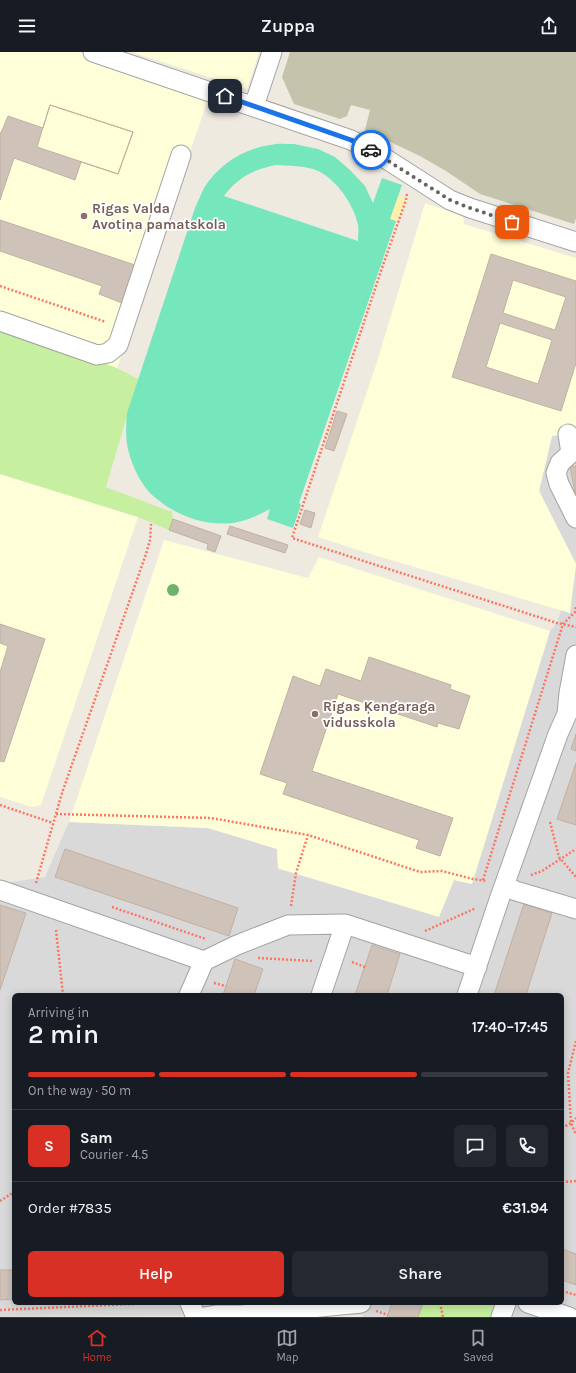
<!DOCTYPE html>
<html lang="en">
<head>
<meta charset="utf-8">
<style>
  body { margin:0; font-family:Karla,sans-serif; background:#242831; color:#f1f3f6; height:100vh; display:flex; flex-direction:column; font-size:15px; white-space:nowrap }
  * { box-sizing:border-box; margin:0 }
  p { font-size:13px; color:#9ea1a6 }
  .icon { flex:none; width:22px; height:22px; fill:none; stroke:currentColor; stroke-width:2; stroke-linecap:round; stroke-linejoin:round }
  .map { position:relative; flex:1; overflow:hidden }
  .sheet { position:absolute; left:12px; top:941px; width:552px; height:312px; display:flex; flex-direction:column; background:#171b24; border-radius:6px; box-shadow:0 2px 10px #0003 }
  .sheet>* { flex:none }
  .pin { position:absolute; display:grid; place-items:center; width:34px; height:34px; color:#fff; margin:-17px; border-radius:8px; box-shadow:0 2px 6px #0006 }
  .courier { position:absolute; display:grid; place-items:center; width:40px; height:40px; margin:-20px; border:3px solid #1a73e8; border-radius:50%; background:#fff; color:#222; box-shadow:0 1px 5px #0007 }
  .headline em { font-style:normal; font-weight:600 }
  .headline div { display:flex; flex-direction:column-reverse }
  .headline { display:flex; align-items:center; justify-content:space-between; height:68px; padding:0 16px }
  h1 { font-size:26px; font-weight:600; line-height:30px }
  .bar { display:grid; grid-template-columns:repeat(4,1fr); gap:6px 4px; align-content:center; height:48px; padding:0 16px }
  .bar i { height:5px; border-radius:3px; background:#363941 }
  .bar .current { background:#d93025 }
  .bar p { grid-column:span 4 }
  .line { display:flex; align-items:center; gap:10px; padding:0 16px; border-top:1px solid #363941 }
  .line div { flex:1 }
  .round { display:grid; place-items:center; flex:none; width:42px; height:42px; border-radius:6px; background:#242831 }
  .primary-button { display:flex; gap:8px; margin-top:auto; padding:8px 16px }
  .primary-button a { flex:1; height:46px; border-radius:6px; background:#d93025; color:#fff; font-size:16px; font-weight:600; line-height:46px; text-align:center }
  .primary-button a+a { background:#242831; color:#f1f3f6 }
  header { display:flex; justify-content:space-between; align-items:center; height:52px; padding:0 16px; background:#171b24; font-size:18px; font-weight:600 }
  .menu { display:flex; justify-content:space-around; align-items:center; height:56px; border-top:1px solid #363941; background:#171b24; font-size:11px; color:#9ea1a6 }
  .menu a { display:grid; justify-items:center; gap:2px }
  .menu .current { color:#d93025 }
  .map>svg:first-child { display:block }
  .residential { fill:#dad9d9; fill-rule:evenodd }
  .education { fill:#feffd9 }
  .construction { fill:#c3c4ab }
  .grass { fill:#c6efa0 }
  .sand { fill:#fff0ae }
  .pitch { fill:#76e6bd; fill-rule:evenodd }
  .building { fill:#cfc3b9; stroke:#c2b0a1; fill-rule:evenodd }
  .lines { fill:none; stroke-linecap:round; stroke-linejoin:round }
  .minor-casing { stroke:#a3a3a3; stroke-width:21 }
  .path { stroke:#ff7461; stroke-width:2.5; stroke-dasharray:2 2; stroke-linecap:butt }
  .minor { stroke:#fff; stroke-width:19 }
  .tree { fill:#6cb16c }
  .done { stroke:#666461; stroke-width:4; stroke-dasharray:0 7.2 }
  .route { stroke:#1a73e8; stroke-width:5 }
  .education-dot { fill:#8d6e63; stroke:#fff; stroke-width:1.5 }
  .labels { text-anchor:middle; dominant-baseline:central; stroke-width:3.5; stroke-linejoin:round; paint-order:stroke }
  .education-label { font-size:14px; font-weight:bold; fill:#785e54; stroke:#fff; text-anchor:start }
</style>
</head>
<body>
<header><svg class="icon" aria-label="menu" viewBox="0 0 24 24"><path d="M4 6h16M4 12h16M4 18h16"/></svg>Zuppa<svg class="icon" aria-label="share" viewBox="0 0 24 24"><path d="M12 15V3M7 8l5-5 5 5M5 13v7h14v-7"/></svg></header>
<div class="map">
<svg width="576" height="1265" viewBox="0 0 576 1265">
  <rect width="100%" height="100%" fill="#efeae0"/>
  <!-- residential -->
  <path class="residential" d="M576 381V512L539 439 552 384Z
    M576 516V1265H363V1263L0 1265V829L6 831 45 825 69 770 208 776 277 797 278 817 439 864 454 828 472 832 550 579 557 571 561 558 569 560ZM14 943H562V1251H14Z"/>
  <!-- education -->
  <path class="education" d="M0 0H79L209 44 117 316 0 275Z
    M131 0H259L247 37Z
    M425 151 463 164 464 172 576 206V381L552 384 539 439 576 512 570 561 364 500 318 485 377 310Z
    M0 422 138 465 41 753 32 755 0 745Z
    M164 488 308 526 319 505 550 579 472 832 454 828 439 865 278 816 277 797 208 776 69 770Z"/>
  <!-- construction -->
  <path class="construction" d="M290 0H576V166L574 172 480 142 446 119 420 104 365 78 370 58 351 53 347 64 340 67 294 52 282 25Z"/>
  <!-- grass -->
  <path class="grass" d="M0 275 117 316 138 327 106 435 169 459H172L173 467 169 478 138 465 0 422Z
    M423 1251H501L496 1265H418Z"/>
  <!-- sand -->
  <path class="sand" d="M398 144 406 146 398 169 390 167Z"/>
  <!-- pitch -->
  <path class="pitch" d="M294 92 318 97 335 105 351 119 365 134 373 151 382 126 402 133 390 167 396 169 299 451 301 453 293 476 267 467 270 457C259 463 247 469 233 471 207 474 183 466 162 451 159 448 155 446 152 443 141 432 133 416 129 401 125 388 126 374 127 361L195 156C198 149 201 142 204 136 218 113 243 97 270 93 278 91 286 92 294 92ZM275 113C289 114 305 113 318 119 337 128 354 153 358 173 359 178 358 184 358 189L224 144C238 125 253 118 275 113Z"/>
  <!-- building -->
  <path class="building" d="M50 53 133 80 118 122 81 110 75 128 14 106 0 148V80L1 81 8 64 43 76Z
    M50 53 133 80 118 122 37 95Z
    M0 168 135 213 122 251 99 242 102 234 0 199Z
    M491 202 576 229V311L561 359 452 325ZM513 228 566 245 555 278 503 261ZM500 271 552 288 538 332 486 315Z
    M337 359 347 362 334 399 325 396Z
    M576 414V446L570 415Z
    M305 458 315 461 311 476 300 472Z
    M173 467 221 484 215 500 207 497 208 492 169 478Z
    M230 474 288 493 285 501 227 482Z
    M0 572 45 587 4 710 0 709V620L8 594 0 591Z
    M369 605 451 633 450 637 470 644 459 677 438 671 437 675 338 642 312 719 453 766 440 804 416 796 419 788 283 742 287 731 260 722 293 624 320 634 326 617 361 629Z
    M576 682V699L571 697Z
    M576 711V773L557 767Z
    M65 797 238 856 229 884 55 825Z
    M524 852 552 861 526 943H494Z
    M0 853 26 861 0 938Z
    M372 893 400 902 387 943H355Z
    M235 907 263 917 254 943H223Z
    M562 1197 576 1202V1233L562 1228Z
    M0 1218H14V1247L0 1248Z
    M392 1251H423L418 1265H387Z"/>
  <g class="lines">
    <!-- minor casing -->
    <g class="minor-casing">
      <path id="minor" d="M93 0 351 88 383 105 450 148 470 156 576 190
        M254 54 272 0
        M0 269 97 303 108 301 118 293 181 103
        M568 382 571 401
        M576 399 571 401 560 411 556 421 559 432 576 466
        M504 834 516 839 576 857
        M0 838 204 909
        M189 943 204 909 237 893 288 873 345 872 477 915
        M321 943 345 872
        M467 943 499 848 558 682 567 662 569 641 576 603
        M190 1251 196 1265
        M528 1251 569 1265
        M204 1265 216 1263H241L361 1251
        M501 1265 506 1251"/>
    </g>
    <!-- path -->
    <path class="path" d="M407 142 406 148 382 216 292 486 557 571 576 575
      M0 234 106 270
      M0 753 53 771
      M56 762 211 766 308 783 420 820 442 819 473 827 487 829
      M550 770 559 805 576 825
      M531 823 542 819 576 797
      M483 828 563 572 575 560 576 554
      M36 831 62 741 146 502 150 488 151 472
      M291 854 296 821 308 783
      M112 855 206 887
      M56 878 63 943
      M425 879 476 856
      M258 906 313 909
      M352 910 365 915
      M214 931 226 934
      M576 989 568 1021 571 1071 576 1083
      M562 1076 571 1071 576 1066
      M562 1130 576 1129
      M0 1149 14 1140
      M562 1239 576 1243
      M440 1251 443 1265
      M0 1258 154 1251
      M376 1259 388 1263"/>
    <!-- minor -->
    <use href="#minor" class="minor"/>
  </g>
  <!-- trees -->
  <circle class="tree" cx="173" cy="538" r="6"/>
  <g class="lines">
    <!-- done -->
    <path class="done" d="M371 98 450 148 470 156 512 170"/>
    <!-- route -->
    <path class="route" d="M225 44 351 88 371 98"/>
  </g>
  <!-- markers -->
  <g class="education-dot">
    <circle cx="84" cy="164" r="4"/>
    <circle cx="315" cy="662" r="4"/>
  </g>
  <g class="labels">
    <!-- education labels -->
    <g class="education-label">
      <text x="92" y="156">Rīgas Valda<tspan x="92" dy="16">Avotiņa pamatskola</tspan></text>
      <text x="323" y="654">Rīgas Ķengaraga<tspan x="323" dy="16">vidusskola</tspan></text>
    </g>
  </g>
</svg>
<div class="pin" style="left:512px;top:170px;background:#ea580c"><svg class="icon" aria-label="bag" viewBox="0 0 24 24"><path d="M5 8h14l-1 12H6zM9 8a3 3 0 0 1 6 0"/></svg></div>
<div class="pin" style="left:225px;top:44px;background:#1f2937"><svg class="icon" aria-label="home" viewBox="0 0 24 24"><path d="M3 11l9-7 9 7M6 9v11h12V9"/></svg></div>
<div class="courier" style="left:371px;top:98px"><svg class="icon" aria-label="car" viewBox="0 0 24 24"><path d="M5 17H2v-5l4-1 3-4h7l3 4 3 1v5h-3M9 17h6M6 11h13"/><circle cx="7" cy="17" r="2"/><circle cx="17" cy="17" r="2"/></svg></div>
<section class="sheet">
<div class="headline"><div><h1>2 min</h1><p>Arriving in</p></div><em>17:40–17:45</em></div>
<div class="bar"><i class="current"></i><i class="current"></i><i class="current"></i><i></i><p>On the way · 50 m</p></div>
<div class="line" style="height:72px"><b class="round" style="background:#d93025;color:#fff">S</b><div><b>Sam</b><p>Courier · 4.5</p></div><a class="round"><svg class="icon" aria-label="chat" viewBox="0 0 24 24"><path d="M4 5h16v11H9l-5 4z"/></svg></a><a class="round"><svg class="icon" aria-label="phone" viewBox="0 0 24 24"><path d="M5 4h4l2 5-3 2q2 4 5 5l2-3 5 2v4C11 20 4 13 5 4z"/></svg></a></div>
<div class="line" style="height:52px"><div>Order #7835</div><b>€31.94</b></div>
<div class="primary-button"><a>Help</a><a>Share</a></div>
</section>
</div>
<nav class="menu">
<a class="current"><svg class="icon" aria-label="home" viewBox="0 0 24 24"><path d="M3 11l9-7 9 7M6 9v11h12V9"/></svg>Home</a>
<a><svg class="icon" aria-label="map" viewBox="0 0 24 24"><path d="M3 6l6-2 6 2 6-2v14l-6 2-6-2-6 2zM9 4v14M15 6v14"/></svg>Map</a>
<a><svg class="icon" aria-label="saved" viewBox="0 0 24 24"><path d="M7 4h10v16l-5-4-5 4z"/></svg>Saved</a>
</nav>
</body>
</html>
